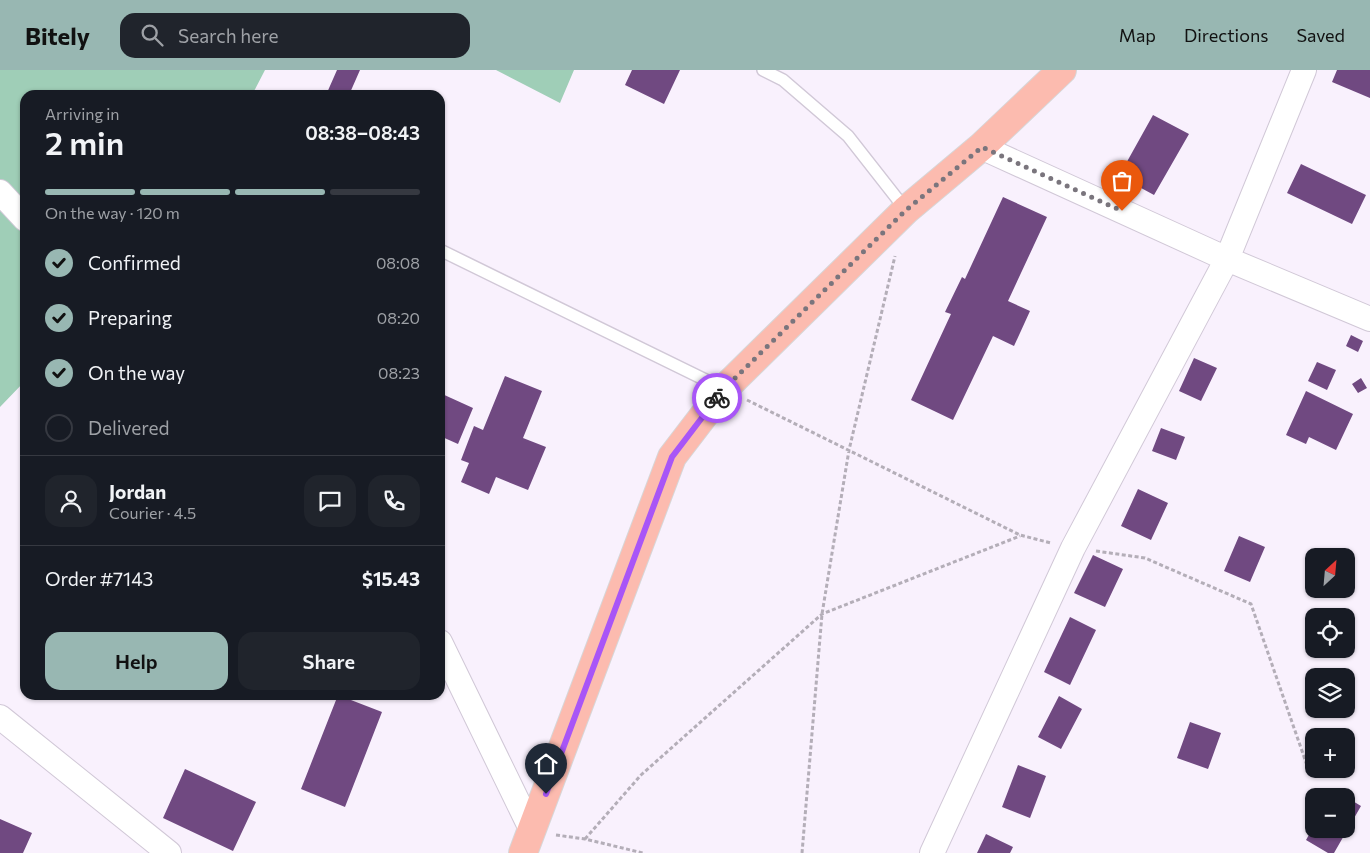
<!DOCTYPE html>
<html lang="en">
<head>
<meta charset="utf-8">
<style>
  body { margin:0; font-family:Commissioner,sans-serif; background:#20242c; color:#f1f3f6; height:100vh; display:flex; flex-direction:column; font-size:19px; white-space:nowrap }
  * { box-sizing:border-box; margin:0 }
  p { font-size:16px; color:#9ea1a6 }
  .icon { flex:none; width:28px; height:28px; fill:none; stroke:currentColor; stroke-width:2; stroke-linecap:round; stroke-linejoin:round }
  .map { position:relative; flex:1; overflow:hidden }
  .side { position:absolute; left:20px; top:20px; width:425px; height:610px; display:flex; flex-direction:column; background:#171b24; border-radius:15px; box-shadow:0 1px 4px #0004 }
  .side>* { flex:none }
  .needle { width:32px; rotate:26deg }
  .controls { position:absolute; left:1305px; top:478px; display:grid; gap:10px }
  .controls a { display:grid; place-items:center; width:50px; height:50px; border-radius:10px; background:#171b24; box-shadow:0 1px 4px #0004; font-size:25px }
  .pin { position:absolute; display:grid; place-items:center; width:42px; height:42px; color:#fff; margin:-51px -21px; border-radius:50% 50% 50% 0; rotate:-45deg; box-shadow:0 0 5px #0007 }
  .pin .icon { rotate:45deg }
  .courier { position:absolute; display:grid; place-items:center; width:50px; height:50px; margin:-25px; border:4px solid #a855f7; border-radius:50%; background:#fff; color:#222; box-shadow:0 1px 6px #0007 }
  .head em { font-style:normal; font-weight:600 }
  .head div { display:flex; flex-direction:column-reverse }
  .head { display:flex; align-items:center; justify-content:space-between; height:85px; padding:0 25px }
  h1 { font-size:32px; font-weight:600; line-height:38px }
  .bar { display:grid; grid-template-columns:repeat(4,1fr); gap:8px 5px; align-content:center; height:60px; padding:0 25px }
  .bar i { height:6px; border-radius:4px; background:#363941 }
  .bar .active { background:#98b7b2 }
  .bar p { grid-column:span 4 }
  .line { display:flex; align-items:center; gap:12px; padding:0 25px; border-top:1px solid #363941 }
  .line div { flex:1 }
  .round { display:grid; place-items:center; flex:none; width:52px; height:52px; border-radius:15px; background:#20242c }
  ol { padding:0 25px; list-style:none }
  li { display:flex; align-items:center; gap:15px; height:55px }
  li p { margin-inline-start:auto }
  li .icon { padding:5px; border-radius:50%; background:#98b7b2; color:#111; stroke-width:4 }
  li:last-child { color:#9ea1a6 }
  li i { width:28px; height:28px; border:2px solid #363941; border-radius:50% }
  .action { display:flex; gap:10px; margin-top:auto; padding:10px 25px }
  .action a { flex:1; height:58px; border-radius:15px; background:#98b7b2; color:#111; font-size:20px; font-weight:600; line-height:58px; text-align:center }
  .action a+a { background:#20242c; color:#f1f3f6 }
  header { display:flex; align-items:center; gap:30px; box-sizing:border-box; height:70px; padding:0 25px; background:#98b7b2; color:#111 }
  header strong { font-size:24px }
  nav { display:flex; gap:28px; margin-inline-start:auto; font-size:18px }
  .search { width:350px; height:45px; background:#20242c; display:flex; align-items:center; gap:12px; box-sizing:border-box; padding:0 18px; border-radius:15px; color:#9ea1a6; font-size:19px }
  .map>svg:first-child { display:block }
  .green { fill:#9fceb7 }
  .building { fill:#704981 }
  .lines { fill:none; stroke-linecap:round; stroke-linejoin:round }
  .lane-casing { stroke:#d1c8d7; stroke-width:14 }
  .street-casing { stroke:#d1c8d7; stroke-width:26 }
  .primary-casing { stroke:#d7d6d7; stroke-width:30 }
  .path { stroke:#b4aeb8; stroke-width:3; stroke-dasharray:4 2.5; stroke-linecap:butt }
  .lane { stroke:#fff; stroke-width:11 }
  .street { stroke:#fff; stroke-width:24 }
  .primary { stroke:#fcbbaf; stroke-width:28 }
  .done { stroke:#7a757d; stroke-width:5; stroke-dasharray:0 9 }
  .route { stroke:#a855f7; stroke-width:6 }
</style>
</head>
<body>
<header>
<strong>Bitely</strong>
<div class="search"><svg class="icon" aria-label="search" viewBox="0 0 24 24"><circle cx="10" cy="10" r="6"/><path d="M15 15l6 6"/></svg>Search here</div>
<nav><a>Map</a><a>Directions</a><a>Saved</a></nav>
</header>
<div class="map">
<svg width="1370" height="783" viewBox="0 0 1370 783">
  <rect width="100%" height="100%" fill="#f9f1fd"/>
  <!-- green -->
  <path class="green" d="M0 0H265L252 25H25V311L0 337Z
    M496 0H574L560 33Z"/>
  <!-- building -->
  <path class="building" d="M337 0H360L349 25H326Z
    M632 0H680L664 34 625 15Z
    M1337 0H1370V28L1332 12Z
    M1153 45 1189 64 1154 125 1119 106Z
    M1301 94 1366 125 1352 154 1287 123Z
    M1003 127 1047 147 1008 231 1030 241 1014 276 993 266 953 350 911 330 951 244 945 242 962 207 965 209Z
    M1351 265 1363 271 1358 282 1346 276Z
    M1194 288 1217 298 1201 331 1179 321Z
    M1317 292 1336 300 1327 320 1308 311Z
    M505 306 542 321 523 368 546 377 528 420 496 407 489 424 461 412 469 393 461 390 474 356 483 360Z
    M1361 308 1367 318 1358 323 1352 314Z
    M1306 321 1353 344 1336 380 1309 367 1306 374 1286 365Z
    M440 323 473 338 458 374 440 366Z
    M1161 358 1185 367 1176 390 1152 381Z
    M1138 419 1168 433 1151 470 1121 456Z
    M1239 466 1265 477 1250 512 1224 501Z
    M1093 485 1123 499 1105 537 1074 523Z
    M1070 547 1096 560 1070 615 1044 602Z
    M338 625 382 642 345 737 301 719Z
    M1059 626 1082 639 1061 679 1038 667Z
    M1190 652 1221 663 1208 699 1177 688Z
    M1018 695 1046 706 1030 748 1002 737Z
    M185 699 256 732 233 781 163 748Z
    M1334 720 1345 726H1331Z
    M1346 727 1361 736 1334 783H1328L1306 770 1314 756V759H1346Z
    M0 749 32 763 23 783H0Z
    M986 764 1013 777 1010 783H977Z"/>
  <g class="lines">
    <!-- lane casing -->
    <g class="lane-casing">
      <path id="lane" d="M763 0 783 10 848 66 906 140
        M440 180 724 319"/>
    </g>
    <!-- street casing -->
    <g class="street-casing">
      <path id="street" d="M981 77 1227 189 1370 249
        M0 122 25 149
        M440 572 532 761
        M0 647 169 783
        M932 783 1073 478 1227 189 1304 0"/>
    </g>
    <!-- primary casing -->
    <g class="primary-casing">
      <path id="primary" d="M523 783 672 387 724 319 906 140 981 77 1062 0"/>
    </g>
    <!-- path -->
    <path class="path" d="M747 330 1020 465 1051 473
      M1096 481 1145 488 1251 534 1310 704
      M556 765 585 769 643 783
      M585 769 641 705 822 544 1020 466
      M802 783 822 544 849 380 895 186"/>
    <!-- lane -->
    <use href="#lane" class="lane"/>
    <!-- street -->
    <use href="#street" class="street"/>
    <!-- primary -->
    <use href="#primary" class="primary"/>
  </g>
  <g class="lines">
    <!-- done -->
    <path class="done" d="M717 328 724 319 906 140 982 77 1122 141"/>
    <!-- route -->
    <path class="route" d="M546 724 672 387 717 328"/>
  </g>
</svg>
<div class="controls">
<a><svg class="needle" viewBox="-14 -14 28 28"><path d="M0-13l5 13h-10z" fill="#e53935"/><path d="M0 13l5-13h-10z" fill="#9ea1a6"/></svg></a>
<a><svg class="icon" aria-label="locate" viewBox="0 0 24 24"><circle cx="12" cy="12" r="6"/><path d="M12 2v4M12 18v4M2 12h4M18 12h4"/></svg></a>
<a><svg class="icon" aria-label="layers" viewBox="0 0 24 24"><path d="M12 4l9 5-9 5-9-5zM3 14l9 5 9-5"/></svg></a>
<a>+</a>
<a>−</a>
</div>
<div class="pin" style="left:1122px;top:141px;background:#ea580c"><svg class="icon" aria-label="bag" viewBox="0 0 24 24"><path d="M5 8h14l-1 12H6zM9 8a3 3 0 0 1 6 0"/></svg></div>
<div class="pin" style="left:546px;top:724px;background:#1f2937"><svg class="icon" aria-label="home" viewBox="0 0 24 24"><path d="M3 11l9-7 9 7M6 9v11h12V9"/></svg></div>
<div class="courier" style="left:717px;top:328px"><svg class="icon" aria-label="bike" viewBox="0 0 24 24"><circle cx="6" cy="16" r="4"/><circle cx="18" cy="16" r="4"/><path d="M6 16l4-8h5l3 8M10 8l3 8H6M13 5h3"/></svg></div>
<section class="side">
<div class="head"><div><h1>2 min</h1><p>Arriving in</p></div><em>08:38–08:43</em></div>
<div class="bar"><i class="active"></i><i class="active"></i><i class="active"></i><i></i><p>On the way · 120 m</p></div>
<ol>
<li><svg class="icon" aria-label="check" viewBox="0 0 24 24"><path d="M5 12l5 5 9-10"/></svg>Confirmed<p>08:08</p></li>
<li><svg class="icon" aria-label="check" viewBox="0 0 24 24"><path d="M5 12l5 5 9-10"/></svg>Preparing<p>08:20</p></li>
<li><svg class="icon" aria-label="check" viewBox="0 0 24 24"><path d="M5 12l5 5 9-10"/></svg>On the way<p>08:23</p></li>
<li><i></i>Delivered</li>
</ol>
<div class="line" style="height:90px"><a class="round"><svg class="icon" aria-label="person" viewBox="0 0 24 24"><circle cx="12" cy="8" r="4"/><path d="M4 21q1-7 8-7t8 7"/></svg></a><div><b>Jordan</b><p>Courier · 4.5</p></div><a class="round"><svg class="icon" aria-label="chat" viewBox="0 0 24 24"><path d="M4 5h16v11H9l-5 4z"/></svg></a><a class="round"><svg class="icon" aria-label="phone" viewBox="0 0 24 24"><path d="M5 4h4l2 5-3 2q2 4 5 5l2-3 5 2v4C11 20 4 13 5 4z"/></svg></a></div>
<div class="line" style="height:65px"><div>Order #7143</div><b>$15.43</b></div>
<div class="action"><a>Help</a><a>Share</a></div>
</section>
</div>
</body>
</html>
